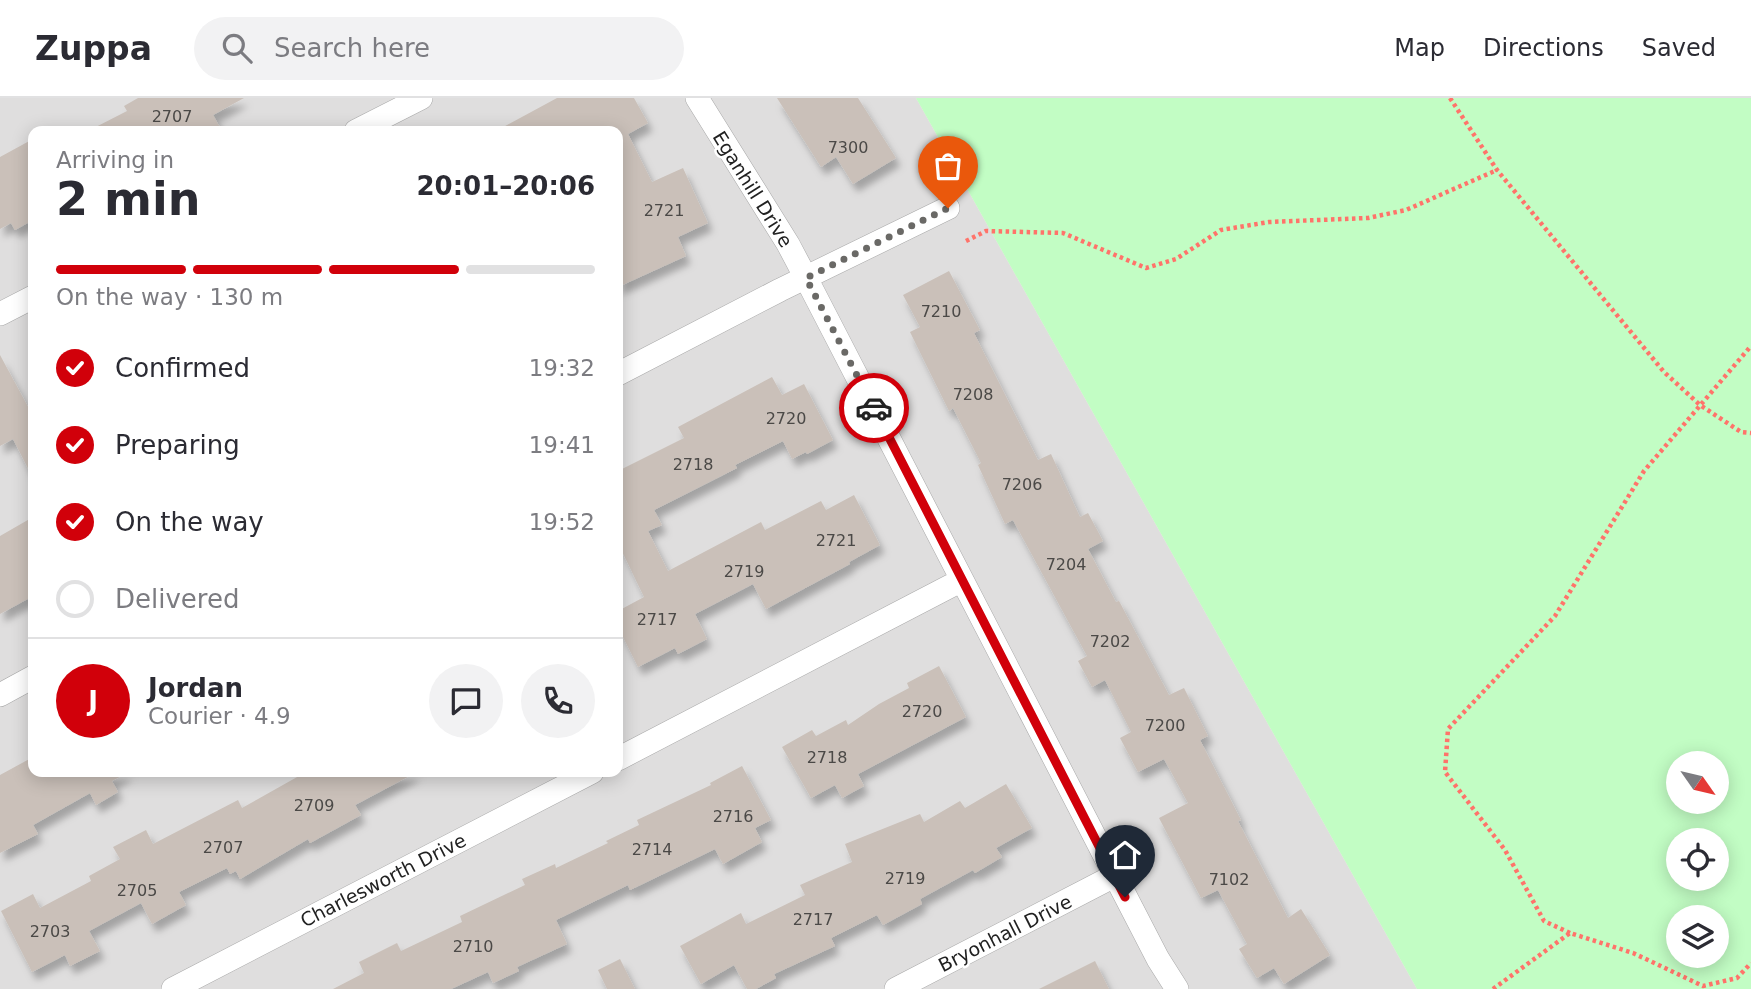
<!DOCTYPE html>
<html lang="en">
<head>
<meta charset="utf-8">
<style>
  body { margin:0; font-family:"DejaVu Sans",sans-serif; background:#f2f2f3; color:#2b2b33; height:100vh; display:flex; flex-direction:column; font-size:26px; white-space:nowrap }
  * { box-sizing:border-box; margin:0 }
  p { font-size:23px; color:#7c7c81 }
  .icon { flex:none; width:38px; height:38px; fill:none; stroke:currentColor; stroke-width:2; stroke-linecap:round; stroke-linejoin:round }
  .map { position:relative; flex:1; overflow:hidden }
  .details { position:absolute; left:28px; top:28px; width:595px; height:651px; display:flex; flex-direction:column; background:#fff; border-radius:14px; box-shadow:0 4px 18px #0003 }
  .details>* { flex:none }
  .needle { width:46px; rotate:124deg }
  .tools { position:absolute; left:1666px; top:653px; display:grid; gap:14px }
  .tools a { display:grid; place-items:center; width:63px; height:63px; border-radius:50%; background:#fff; box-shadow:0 4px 18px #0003; font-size:35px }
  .pin { position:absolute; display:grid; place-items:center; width:60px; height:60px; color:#fff; margin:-72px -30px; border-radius:50% 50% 50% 0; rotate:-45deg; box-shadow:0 0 7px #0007 }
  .pin .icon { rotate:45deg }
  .courier { position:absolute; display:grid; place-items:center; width:70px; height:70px; margin:-35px; border:5px solid #d1000a; border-radius:50%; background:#fff; color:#222; box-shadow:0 2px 9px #0007 }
  .overview em { font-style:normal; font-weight:700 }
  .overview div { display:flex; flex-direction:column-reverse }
  .overview { display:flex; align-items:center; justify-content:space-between; height:119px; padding:0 28px }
  h1 { font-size:46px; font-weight:700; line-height:52px }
  .bar { display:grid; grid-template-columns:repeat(4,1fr); gap:10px 7px; align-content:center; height:84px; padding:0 28px }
  .bar i { height:9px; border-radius:5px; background:#e1e1e2 }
  .bar .current { background:#d1000a }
  .bar p { grid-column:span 4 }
  .line { display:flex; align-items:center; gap:18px; padding:0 28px; border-top:2px solid #e1e1e2 }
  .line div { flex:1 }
  .round { display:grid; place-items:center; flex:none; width:74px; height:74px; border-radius:37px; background:#f2f2f3 }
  ol { padding:0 28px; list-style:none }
  li { display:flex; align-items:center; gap:21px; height:77px }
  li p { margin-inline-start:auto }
  li .icon { padding:7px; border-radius:50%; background:#d1000a; color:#fff; stroke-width:4 }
  li:last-child { color:#7c7c81 }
  li i { width:38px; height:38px; border:4px solid #e1e1e2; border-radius:50% }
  header { display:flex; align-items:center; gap:42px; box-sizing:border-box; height:98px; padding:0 35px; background:#fff; border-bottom:2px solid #e1e1e2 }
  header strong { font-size:33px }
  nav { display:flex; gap:38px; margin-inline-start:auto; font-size:24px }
  .search { width:490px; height:63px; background:#f2f2f3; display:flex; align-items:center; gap:18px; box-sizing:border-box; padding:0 24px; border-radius:38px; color:#7c7c81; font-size:26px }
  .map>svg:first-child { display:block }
  .residential { fill:#dfdede; fill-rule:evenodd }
  .park { fill:#c2fdc4; fill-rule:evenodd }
  .building { fill:#cac0b9; filter:url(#shadow) }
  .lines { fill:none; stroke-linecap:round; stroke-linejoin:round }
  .street-casing { stroke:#a8a8a8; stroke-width:24 }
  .path { stroke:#ff736a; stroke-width:4.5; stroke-dasharray:3.5 3.5; stroke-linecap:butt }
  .street { stroke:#fff; stroke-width:23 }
  .done { stroke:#6a6966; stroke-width:7; stroke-dasharray:0 12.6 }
  .route { stroke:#d1000a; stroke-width:9 }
  .labels { text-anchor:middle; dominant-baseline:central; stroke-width:5; stroke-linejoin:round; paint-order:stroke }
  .number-label { font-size:16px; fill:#4b4947 }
  .street-label { font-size:19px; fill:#212121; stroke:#fff }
</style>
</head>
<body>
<header>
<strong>Zuppa</strong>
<div class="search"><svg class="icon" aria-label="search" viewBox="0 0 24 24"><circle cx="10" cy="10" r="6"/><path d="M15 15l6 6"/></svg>Search here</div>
<nav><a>Map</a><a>Directions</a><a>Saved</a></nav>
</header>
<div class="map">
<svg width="1751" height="891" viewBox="0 0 1751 891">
  <defs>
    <filter id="shadow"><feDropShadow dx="4.5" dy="8" stdDeviation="3.5" flood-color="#0004"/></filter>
  </defs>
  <rect width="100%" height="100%" fill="#f2eee7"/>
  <!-- residential -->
  <path class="residential" d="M0 0H916L1417 891H0ZM33 33H618V674H33Z"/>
  <!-- park -->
  <path class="park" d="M916 0H1751V891H1417ZM1678 665H1717V704H1678ZM1678 742H1717V780H1678ZM1678 819H1717V858H1678Z"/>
  <!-- building -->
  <path class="building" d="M138 0H244L213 17 222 33H88L127 13 124 8Z
    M557 0H634L648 25 628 36 652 84 683 70 708 125 678 139 686 158 618 189V33H496Z
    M777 0H858L896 60 853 86 836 59 821 69Z
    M33 41V122L15 132 11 125 0 131V59Z
    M949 173 980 232 974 235 1038 362 1051 356 1080 419 1088 415 1103 443 1088 451 1116 504 1119 503 1169 597 1184 590 1208 638 1200 642 1241 722 1238 723 1288 820 1301 811 1330 857 1284 886 1274 870 1257 880 1239 851 1247 846 1218 792 1201 800 1159 720 1188 705 1164 661 1138 674 1120 640 1131 634 1105 582 1092 589 1078 563 1087 558 1013 422 1005 426 978 367 981 365 953 310 949 313 910 234 920 229 903 197Z
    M0 257 33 318V380L13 341 0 348Z
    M772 279 782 297 804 286 833 342 807 356 806 354 792 361 783 343 735 367 737 370 654 412 662 427 648 433 668 473 761 424 765 432 821 403 826 412 854 397 880 447 849 464 850 466 766 511 753 486 695 516 707 541 678 556 675 550 638 569 618 529V513L644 499 618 445V373L684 340 678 329Z
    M33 419V498L0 516V438Z
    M939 568 966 619 858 676 864 688 842 700 835 687 811 700 782 649 812 632 816 638 846 622 848 627 879 606 909 590 907 585Z
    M33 659V674H129L112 683 118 694 96 707 90 695 33 727 38 736 0 755V677Z
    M742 668 771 722 755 730 762 744 723 766 715 751 630 792 628 787 556 822 567 846 517 869 519 873 493 885 488 874 451 891H333L364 875 359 864 397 845 401 853 462 824 460 818 525 787 522 781 555 766 556 770 608 745 606 743 639 727 637 722 711 687 710 685Z
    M306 674H417L355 707 361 717 310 745 308 741 240 781 236 773 230 776 227 770 179 794 186 807 152 826 141 805 89 833 100 853 70 868 65 857 32 874 1 813 33 796 40 810 91 783 89 778 120 761 113 749 146 732 153 746 238 702 242 710Z
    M1006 686 1032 730 996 750 1002 759 975 775 973 772 920 801 922 806 883 827 877 817 831 840 835 848 774 876 776 880 756 891H747L734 867 701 886 680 848 741 815 746 826 805 797 800 787 852 764 845 746 920 716 924 724 960 703 965 710Z
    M620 861 635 891H607L598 872Z
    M1095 863 1109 891H1039Z"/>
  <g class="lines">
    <!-- street casing -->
    <g class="street-casing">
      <path id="street" d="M697 0 788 146 806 180 1158 861 1177 891
        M356 33 421 0
        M0 216 33 199
        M618 276 780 192 948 110
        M0 597 33 579
        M618 661 962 482
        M173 891 592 674
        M896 891 1114 778"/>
    </g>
    <!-- path -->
    <path class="path" d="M1450 0 1497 72 1664 274 1700 307 1741 334 1751 335
      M966 143 986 133 1063 135 1146 170 1176 161 1221 132 1269 124 1368 120 1406 112 1497 72
      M1570 835 1544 823 1505 752 1445 674 1448 631 1555 518 1644 373 1751 248
      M1493 891 1570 835 1633 855 1703 888 1737 880 1751 865"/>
    <!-- street -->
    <use href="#street" class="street"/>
  </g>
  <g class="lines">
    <!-- done -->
    <path class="done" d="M874 310 806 180 948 110"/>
    <!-- route -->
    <path class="route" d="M874 310 1125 799"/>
  </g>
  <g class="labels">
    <!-- number labels -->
    <g class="number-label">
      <text x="172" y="18">2707</text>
      <text x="848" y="49">7300</text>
      <text x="664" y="112">2721</text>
      <text x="941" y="213">7210</text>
      <text x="973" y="296">7208</text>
      <text x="786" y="320">2720</text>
      <text x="693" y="366">2718</text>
      <text x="1022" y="386">7206</text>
      <text x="836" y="442">2721</text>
      <text x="1066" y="466">7204</text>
      <text x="744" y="473">2719</text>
      <text x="657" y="521">2717</text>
      <text x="1110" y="543">7202</text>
      <text x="922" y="613">2720</text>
      <text x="1165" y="627">7200</text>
      <text x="827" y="659">2718</text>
      <text x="314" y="707">2709</text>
      <text x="733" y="718">2716</text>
      <text x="223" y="749">2707</text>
      <text x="652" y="751">2714</text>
      <text x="905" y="780">2719</text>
      <text x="1229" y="781">7102</text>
      <text x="137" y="792">2705</text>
      <text x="813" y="821">2717</text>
      <text x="50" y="833">2703</text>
      <text x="473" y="848">2710</text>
    </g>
    <!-- street labels -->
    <g class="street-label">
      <text transform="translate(753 91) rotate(58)">Eganhill Drive</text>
      <text transform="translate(383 782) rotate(-27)">Charlesworth Drive</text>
      <text transform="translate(1005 835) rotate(-27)">Bryonhall Drive</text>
    </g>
  </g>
</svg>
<div class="tools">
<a><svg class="needle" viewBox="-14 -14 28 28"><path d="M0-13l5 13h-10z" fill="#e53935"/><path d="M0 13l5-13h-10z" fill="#7c7c81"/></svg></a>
<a><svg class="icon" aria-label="locate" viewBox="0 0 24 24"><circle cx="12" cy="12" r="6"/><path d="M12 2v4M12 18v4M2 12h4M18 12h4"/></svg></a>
<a><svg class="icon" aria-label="layers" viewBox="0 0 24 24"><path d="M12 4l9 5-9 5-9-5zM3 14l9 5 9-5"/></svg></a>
</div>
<div class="pin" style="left:948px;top:110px;background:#ea580c"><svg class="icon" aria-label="bag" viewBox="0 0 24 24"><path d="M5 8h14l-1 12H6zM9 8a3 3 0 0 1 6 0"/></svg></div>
<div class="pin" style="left:1125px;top:799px;background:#1f2937"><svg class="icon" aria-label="home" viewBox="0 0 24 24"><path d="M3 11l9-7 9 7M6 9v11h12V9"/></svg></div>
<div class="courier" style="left:874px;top:310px"><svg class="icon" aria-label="car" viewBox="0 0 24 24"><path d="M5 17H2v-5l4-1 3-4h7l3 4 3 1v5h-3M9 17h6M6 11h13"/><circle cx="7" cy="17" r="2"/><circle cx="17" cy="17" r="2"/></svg></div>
<section class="details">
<div class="overview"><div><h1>2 min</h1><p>Arriving in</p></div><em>20:01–20:06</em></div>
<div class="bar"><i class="current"></i><i class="current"></i><i class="current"></i><i></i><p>On the way · 130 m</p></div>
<ol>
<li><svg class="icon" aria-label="check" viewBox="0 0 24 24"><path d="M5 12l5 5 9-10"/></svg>Confirmed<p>19:32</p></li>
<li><svg class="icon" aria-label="check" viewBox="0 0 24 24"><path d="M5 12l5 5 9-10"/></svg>Preparing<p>19:41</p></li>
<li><svg class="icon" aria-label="check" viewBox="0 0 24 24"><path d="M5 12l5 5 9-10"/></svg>On the way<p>19:52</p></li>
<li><i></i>Delivered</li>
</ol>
<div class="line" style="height:126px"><b class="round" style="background:#d1000a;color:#fff">J</b><div><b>Jordan</b><p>Courier · 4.9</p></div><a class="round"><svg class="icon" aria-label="chat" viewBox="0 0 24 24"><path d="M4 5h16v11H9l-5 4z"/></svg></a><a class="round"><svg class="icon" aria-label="phone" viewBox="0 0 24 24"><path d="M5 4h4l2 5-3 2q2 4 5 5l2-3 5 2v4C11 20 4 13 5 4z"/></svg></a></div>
</section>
</div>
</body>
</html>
